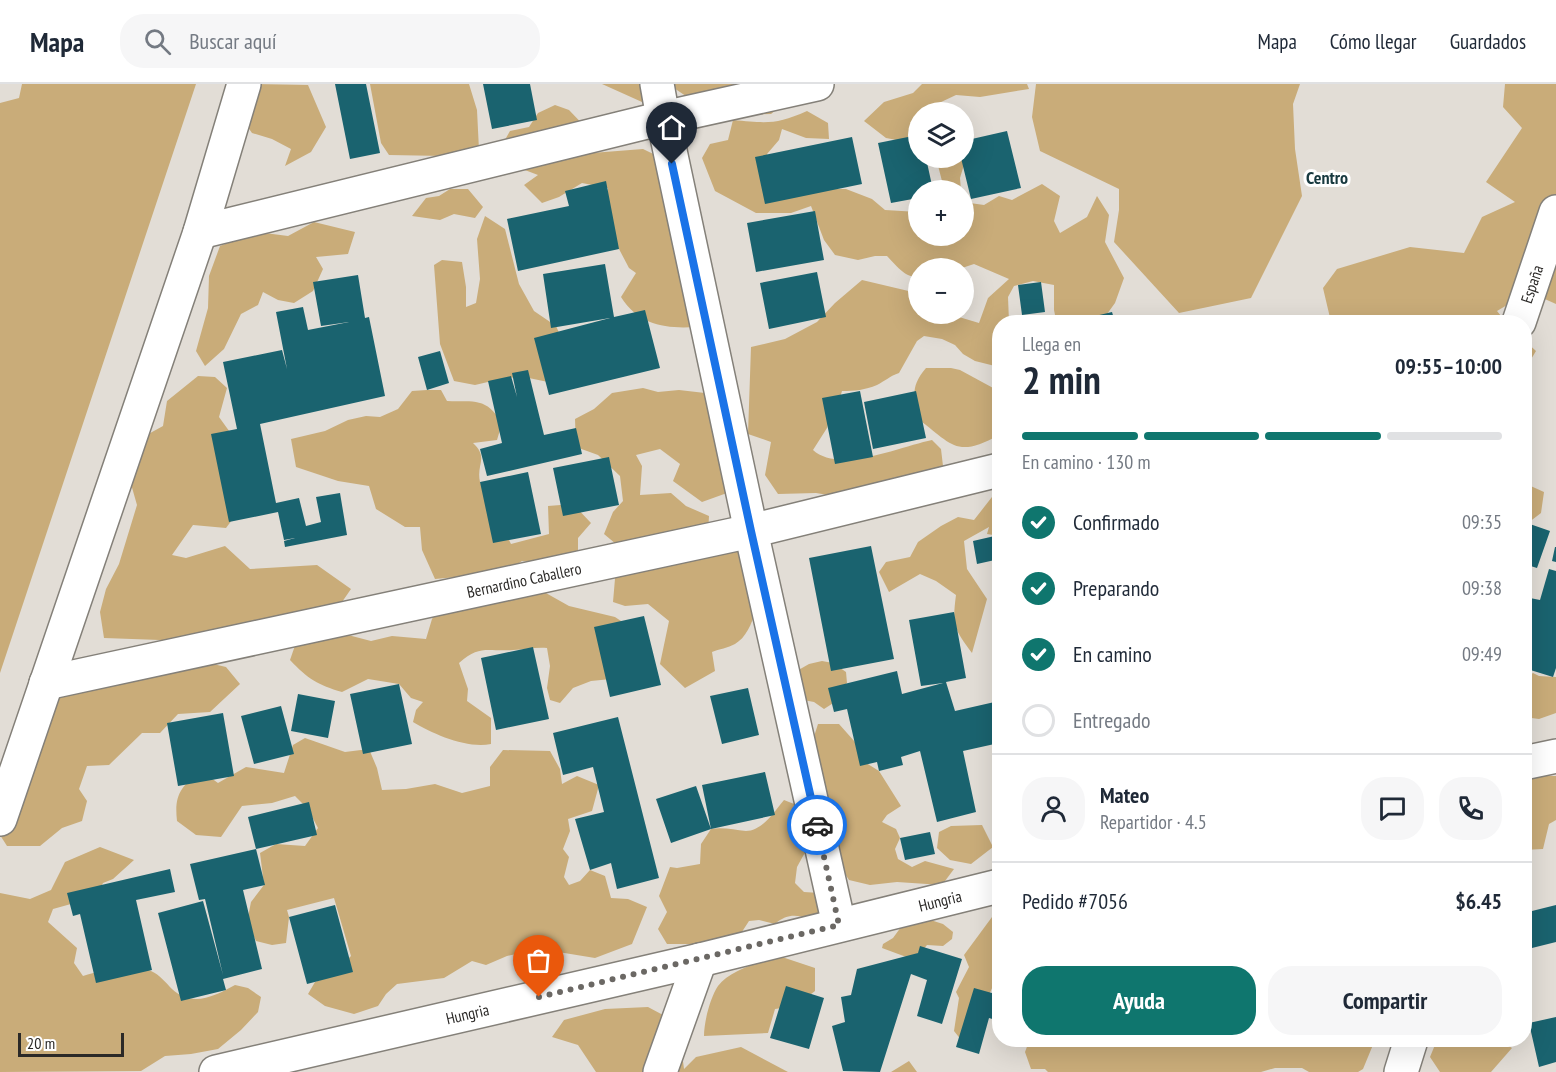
<!DOCTYPE html>
<html lang="es">
<head>
<meta charset="utf-8">
<style>
  body { margin:0; font-family:"PT Sans Narrow",sans-serif; background:#f6f6f7; color:#1f2937; height:100vh; display:flex; flex-direction:column; font-size:22px; white-space:nowrap }
  * { box-sizing:border-box; margin:0 }
  p { font-size:20px; color:#747a83 }
  .icon { flex:none; width:33px; height:33px; fill:none; stroke:currentColor; stroke-width:2; stroke-linecap:round; stroke-linejoin:round }
  .map { position:relative; flex:1; overflow:hidden }
  .side { position:absolute; left:992px; top:231px; width:540px; height:732px; display:flex; flex-direction:column; background:#fff; border-radius:24px; box-shadow:0 6px 24px #0002 }
  .side>* { flex:none }
  .tools { position:absolute; left:908px; top:18px; display:grid; gap:12px }
  .tools a { display:grid; place-items:center; width:66px; height:66px; border-radius:50%; background:#fff; box-shadow:0 6px 24px #0002; font-size:30px }
  .scale { position:absolute; left:18px; bottom:15px; width:106px; box-sizing:border-box; padding-left:6px; border:3px solid #2b2927; border-top:0; font-size:16px; line-height:21px; white-space:nowrap; color:#2b2927; -webkit-text-stroke:4px #fff; paint-order:stroke }
  .pin { position:absolute; display:grid; place-items:center; width:51px; height:51px; color:#fff; margin:-62px -26px; border-radius:50% 50% 50% 0; rotate:-45deg; box-shadow:0 0 6px #0007 }
  .pin .icon { rotate:45deg }
  .courier { position:absolute; display:grid; place-items:center; width:60px; height:60px; margin:-30px; border:4px solid #1a73e8; border-radius:50%; background:#fff; color:#222; box-shadow:0 2px 8px #0007 }
  .head em { font-style:normal; font-weight:600 }
  .head div { display:flex; flex-direction:column-reverse }
  .head { display:flex; align-items:center; justify-content:space-between; height:102px; padding:0 30px }
  h1 { font-size:39px; font-weight:600; line-height:45px }
  .bar { display:grid; grid-template-columns:repeat(4,1fr); gap:9px 6px; align-content:center; height:72px; padding:0 30px }
  .bar i { height:8px; border-radius:4px; background:#e0e1e3 }
  .bar .current { background:#0f766e }
  .bar p { grid-column:span 4 }
  .line { display:flex; align-items:center; gap:15px; padding:0 30px; border-top:2px solid #e0e1e3 }
  .line div { flex:1 }
  .round { display:grid; place-items:center; flex:none; width:63px; height:63px; border-radius:24px; background:#f6f6f7 }
  ol { padding:0 30px; list-style:none }
  li { display:flex; align-items:center; gap:18px; height:66px }
  li p { margin-inline-start:auto }
  li .icon { padding:6px; border-radius:50%; background:#0f766e; color:#fff; stroke-width:4 }
  li:last-child { color:#747a83 }
  li i { width:33px; height:33px; border:3px solid #e0e1e3; border-radius:50% }
  .action { display:flex; gap:12px; margin-top:auto; padding:12px 30px }
  .action a { flex:1; height:69px; border-radius:24px; background:#0f766e; color:#fff; font-size:24px; font-weight:600; line-height:69px; text-align:center }
  .action a+a { background:#f6f6f7; color:#1f2937 }
  header { display:flex; align-items:center; gap:36px; box-sizing:border-box; height:84px; padding:0 30px; background:#fff; border-bottom:2px solid #e0e1e3 }
  header strong { font-size:28px }
  nav { display:flex; gap:33px; margin-inline-start:auto; font-size:21px }
  .search { width:420px; height:54px; background:#f6f6f7; display:flex; align-items:center; gap:15px; box-sizing:border-box; padding:0 21px; border-radius:24px; color:#747a83; font-size:22px }
  .map>svg:first-child { display:block }
  .green { fill:#c9ac79 }
  .building { fill:#1a636f }
  .lines { fill:none; stroke-linecap:round; stroke-linejoin:round }
  .street-casing { stroke:#848079; stroke-width:36 }
  .street { stroke:#fff; stroke-width:33 }
  .done { stroke:#6b6864; stroke-width:6; stroke-dasharray:0 10.8 }
  .route { stroke:#1a73e8; stroke-width:8 }
  .labels { text-anchor:middle; dominant-baseline:central; stroke-width:6; stroke-linejoin:round; paint-order:stroke }
  .street-label { font-size:16px; fill:#2b2927; stroke:#fff }
  .neighbourhood-label { font-size:18px; font-weight:bold; fill:#17393f; stroke:#fff }
</style>
</head>
<body>
<header>
<strong>Mapa</strong>
<div class="search"><svg class="icon" aria-label="search" viewBox="0 0 24 24"><circle cx="10" cy="10" r="6"/><path d="M15 15l6 6"/></svg>Buscar aquí</div>
<nav><a>Mapa</a><a>Cómo llegar</a><a>Guardados</a></nav>
</header>
<div class="map">
<svg width="1556" height="988" viewBox="0 0 1556 988">
  <rect width="100%" height="100%" fill="#e2ddd6"/>
  <!-- green -->
  <path class="green" d="M22 0H196L0 589V19L19 14Z
    M249 0 308 1 326 43 311 68 285 82 291 65 272 55 252 49 238 29Z
    M370 0H469L477 26 479 66 444 72 389 71 381 59Z
    M602 0H663L642 18Z
    M668 0H802L803 4 771 30 714 31Z
    M922 0H1027L1029 5 980 13 956 11 939 19V28H918V60L886 54 864 37 884 18 913 9Z
    M1036 0H1300L1293 20 1295 65 1302 112 1251 214 1179 229 1114 158 1119 126V105L1040 67 1032 33Z
    M1505 0H1556V220L1529 208 1497 227 1506 238H1331L1323 204 1337 185 1410 163 1464 169 1482 133 1515 118 1486 98 1522 44 1503 23Z
    M555 21 569 26 592 50V69L643 65 676 81 692 176 717 207 709 242C674 245 642 246 621 213L636 189 629 184 619 165 604 159 605 119 608 104 582 99 559 113 542 119 524 101 538 91 517 83 498 68 510 47 529 43 538 29Z
    M807 27 828 39 829 55 806 54 782 45 779 56 767 70 775 85 807 105H846L872 115 885 126 918 128V152H963V118L984 121 999 112 1012 116 1042 100 1060 112 1054 137 1060 149 1087 133 1097 112 1109 131 1105 158 1124 194 1115 219 1102 237 1088 234 1085 238H1065L1056 236 1054 226V201L1033 197 1014 202 1008 213 1009 238H999V351C956 375 952 360 918 335 914 312 910 303 926 284H951L960 286 995 305V282L975 277 963 270 955 261 942 255 924 252 917 257 899 289C890 292 885 297 877 301 865 306 855 307 842 307L839 317 830 333 827 344 813 366C839 390 902 362 932 356L941 365 943 382 918 395 896 393 840 413 816 409 778 410 765 391 771 358 748 350 751 263 785 255 817 238 835 219 862 196 917 209 918 230H949L979 239 988 214 1009 195 974 180 962 184H918V193C905 194 896 181 887 172H875L858 176 835 171 824 156 811 122 791 129H756L715 107 702 74 710 60 728 56 733 36C766 39 776 41 807 27Z
    M963 53H965L966 74 960 94 961 106H938L942 97 936 74H963Z
    M450 105H468L483 123 475 134 454 130 440 136 412 132 426 114 439 112Z
    M485 132 505 145 519 200 534 227 556 242 567 266 548 298 524 293 505 294 475 301 454 297 440 260 434 181 442 176 462 178 466 203V223L476 219 480 195 477 155Z
    M314 138 355 148 348 170 316 173 323 185 313 207 294 219 278 216 263 208 258 221 241 230 224 265 205 282 196 267 208 224 209 192 220 162 257 148 288 152Z
    M1524 256 1536 267 1524 287Z
    M198 292 215 293 227 304 219 333 232 351 241 424 226 444 193 441 172 471 186 474 225 462 250 485 317 481 351 505 333 531 179 568 160 556 104 554 100 528 106 505 119 480 137 421 129 393 132 359 163 342 167 317Z
    M643 304 658 308 679 306 705 309 744 340 727 409 702 418 673 397 680 380 660 365 636 371 642 382 640 411 671 409 686 422 709 432 708 449 616 460 604 450 613 428 623 417 620 392 598 371 576 363 575 335 594 325 612 309Z
    M427 306H441L447 317C475 318 486 313 502 339L497 356 473 359C489 374 476 380 480 398L511 460 549 450 548 422 573 420 591 439 578 454V468L549 480 522 477 496 494 468 492 435 495 422 466 420 443H405L376 425 369 402 338 397 296 383 291 355 325 347 348 336 366 332 380 333 398 325 412 307Z
    M1524 399 1544 408 1541 429 1524 442Z
    M999 404V452L987 450 989 443 964 457 967 485 987 515 972 569C954 545 952 541 956 511L936 497 920 490 889 508 879 488 886 478 910 473 918 458 941 442 958 433 974 436Z
    M719 461 765 476C760 500 758 547 735 560 728 564 719 565 712 568L715 587 685 604 660 580 669 537 648 520 625 522 613 518 616 483Z
    M537 504 569 522 615 533 627 541 621 594 591 597 573 604 560 619 550 616 547 604 550 582 547 564C535 563 524 566 513 566 488 568 480 560 459 579L468 605 467 617 491 634V660C467 665 433 650 413 638L416 626 423 618 411 614 399 600 368 595 342 608C318 601 308 595 290 576L299 550 348 551 371 557 392 552 426 555 432 535 440 522Z
    M196 576 226 583 240 600 210 628 178 630 160 649H142L109 681 87 682 79 705 87 717 82 737 62 744 40 762H7L0 751 47 602Z
    M822 577 833 579 846 588 847 599 841 604 838 616 824 625 814 618 798 615 795 588 809 580Z
    M1533 589 1539 592 1556 593V629L1539 635 1524 633V595Z
    M818 640H839L855 658 863 677 879 687 901 722 887 731 882 738 896 745 900 754 895 765 898 775 912 783 925 777 954 785 942 801 897 798 870 801 849 796 834 773 810 665Z
    M305 654 345 668 369 665 377 684 382 706 406 705 435 700 462 709 490 702V683L503 666 550 667 560 685 562 700 577 692 599 701 592 727 568 735 570 747 563 765 569 773 564 793 569 801 580 797 590 786 605 792 611 814 628 815 647 823 632 860 595 874 540 865 507 872 486 881 472 877 444 894 397 900 386 910 378 922 354 930 325 922 308 910 315 898 331 892 351 872 334 814 287 826 289 833 286 859 272 861 256 857 247 838 251 818 264 801 260 769 276 760 305 762 318 744 308 725 295 712 272 719 242 722 221 753 196 751 177 737C174 710 181 704 200 686L218 699 246 683 284 689 293 661Z
    M1534 692H1556V736L1549 740 1543 765 1524 766V699Z
    M784 716 804 724 814 752 797 783 795 799 804 808 820 809 822 839C803 833 791 826 775 840L759 836 749 837 736 857 700 863 690 860H667L658 845 667 828 659 812 670 783 677 784 700 780 701 760 711 745C724 743 734 746 746 747 762 747 775 727 784 716Z
    M982 741 993 763 971 780 950 776 937 764 939 748 951 742Z
    M100 763 134 776 113 795 103 799 96 813 53 825 48 838 77 864 74 879 83 892C100 887 136 879 151 887 159 890 166 899 172 905 192 924 215 912 235 901L248 904 261 913 258 928 241 946 218 965 191 970 165 972 141 987 0 988V809L30 815 51 806 65 778Z
    M999 832V898H996L993 902 966 962 954 947 959 914 956 908 969 883 964 871 992 833Z
    M921 833 943 840 953 848 952 855 943 862 927 861 922 867 909 874 882 864 883 860 893 854 904 839Z
    M782 873 815 884V907L796 922 775 925 768 949 704 952C704 938 710 914 718 902 730 886 763 876 782 873Z
    M648 923 678 939 684 985 696 973 741 963 788 988H596L578 961 552 953 564 936 605 925Z
    M1033 956H1375L1363 985 1358 988H1309L1302 984H1275L1261 988H1048L1045 985H1031L1025 968 1028 960Z
    M1437 956H1499L1512 964 1491 988H1440L1430 973Z
    M909 977 917 988H891Z"/>
  <!-- building -->
  <path class="building" d="M335 0H366L380 69 350 75Z
    M483 0H530L537 36 492 45Z
    M1007 47 1021 104 971 115 961 74H963V57Z
    M918 51V74H926L933 106H918V114L891 119 878 59Z
    M852 53 862 100 765 120 755 73Z
    M606 97 619 165 518 187 507 135 569 122 565 107Z
    M815 127 824 176 756 188 747 139Z
    M605 180 614 233 645 226 660 284 549 311 534 254 610 234 551 244 543 190Z
    M817 188 826 233 769 245 760 199Z
    M358 191 365 234 369 233 385 312 260 340 276 419 299 414 306 442 321 438 316 413 340 409 347 451 285 463 284 457 295 454 284 456 278 428 229 438 211 350 237 345 223 278 282 266 287 285 276 228 303 223 308 246 349 238 321 242 313 198Z
    M1041 198 1045 228 1022 231 1018 201Z
    M1112 228 1115 238H1092L1091 233Z
    M440 267 449 299 427 306 418 273Z
    M528 286 544 351 576 344 582 370 487 392 480 365 502 359 488 297 511 292 517 313 512 289Z
    M860 307 873 373 835 380 822 314Z
    M916 307 926 354 873 365 864 318Z
    M609 373 619 421 563 432 553 384Z
    M528 388 541 450 493 459 480 398Z
    M1524 438 1550 447 1537 484 1524 480Z
    M999 451V490H998L995 476 977 480 973 457Z
    M871 462 894 575 831 587 809 474Z
    M1555 463H1556V478L1552 477Z
    M1549 485 1556 487V584L1553 593 1524 584V532L1530 514 1540 516Z
    M954 528 966 594 946 598 955 627 999 617V659L963 667 976 728 937 738 920 667 901 673 903 681 879 687 877 678 860 682 847 625 834 628 828 604 897 587 902 610 943 599 921 602 909 536Z
    M644 532 661 601 610 613 594 543Z
    M533 563 549 635 496 646 481 574Z
    M1524 596 1529 597 1525 615H1524Z
    M399 600 412 660 363 670 350 610Z
    M748 604 759 651 722 660 710 612Z
    M298 610 335 617 328 654 291 647Z
    M281 622 294 670 254 680 241 632Z
    M223 629 234 692 178 702 167 639Z
    M618 633 659 794 617 805 611 779 590 786 575 735 604 728 593 683 563 691 553 649Z
    M765 688 775 731 711 745 702 701Z
    M696 702 711 745 671 759 656 715Z
    M309 718 317 751 256 765 248 733Z
    M930 748 935 770 905 776 900 754Z
    M256 765 265 801 243 806 262 885 223 895 226 906 181 917 158 829 203 817 223 891 205 815 199 816 190 780Z
    M170 785 175 808 136 816 152 886 96 899 80 830 73 832 67 809Z
    M335 821 353 888 307 900 289 833Z
    M1556 821V858L1524 866V829Z
    M920 862 962 875 942 940 917 932 927 896 911 890 880 988 843 987 832 942 845 938 841 913 851 911 857 885 918 869Z
    M786 902 824 914 809 965 770 954Z
    M974 904 999 911V937L989 934 979 970 956 963Z
    M1556 933V978L1539 983 1529 939Z"/>
  <g class="lines">
    <!-- street casing -->
    <g class="street-casing">
      <g id="street">
        <path d="M657 0 663 34 751 447 839 841"/>
        <path d="M200 148 663 34 817 0"/>
        <path id="s1" d="M1519 238 1556 128"/>
        <path id="s2" d="M46 599 751 447 999 386"/>
        <path d="M1524 679 1556 672"/>
        <path d="M0 735 200 148 244 0"/>
        <path id="s3" d="M216 988 700 876 999 802"/>
        <path d="M660 988 700 876"/>
        <path d="M1401 988 1411 956"/>
      </g>
    </g>
    <!-- street -->
    <use href="#street" class="street"/>
  </g>
  <g class="lines">
    <!-- done -->
    <path class="done" d="M539 913 839 841 817 741"/>
    <!-- route -->
    <path class="route" d="M672 80 751 447 817 741"/>
  </g>
  <g class="labels">
    <!-- street labels -->
    <g class="street-label">
      <text stroke="none"><textPath href="#s1" startOffset="40">España</textPath></text>
      <text stroke="none"><textPath href="#s2" startOffset="489">Bernardino Caballero</textPath></text>
      <text stroke="none"><textPath href="#s3" startOffset="744">Hungria</textPath></text>
      <text stroke="none"><textPath href="#s3" startOffset="258">Hungria</textPath></text>
    </g>
    <!-- neighbourhood labels -->
    <g class="neighbourhood-label">
      <text x="1327" y="93">Centro</text>
    </g>
  </g>
</svg>
<div class="tools">
<a><svg class="icon" aria-label="layers" viewBox="0 0 24 24"><path d="M12 4l9 5-9 5-9-5zM3 14l9 5 9-5"/></svg></a>
<a>+</a>
<a>−</a>
</div>
<div class="scale">20 m</div>
<div class="pin" style="left:539px;top:913px;background:#ea580c"><svg class="icon" aria-label="bag" viewBox="0 0 24 24"><path d="M5 8h14l-1 12H6zM9 8a3 3 0 0 1 6 0"/></svg></div>
<div class="pin" style="left:672px;top:80px;background:#1f2937"><svg class="icon" aria-label="home" viewBox="0 0 24 24"><path d="M3 11l9-7 9 7M6 9v11h12V9"/></svg></div>
<div class="courier" style="left:817px;top:741px"><svg class="icon" aria-label="car" viewBox="0 0 24 24"><path d="M5 17H2v-5l4-1 3-4h7l3 4 3 1v5h-3M9 17h6M6 11h13"/><circle cx="7" cy="17" r="2"/><circle cx="17" cy="17" r="2"/></svg></div>
<section class="side">
<div class="head"><div><h1>2 min</h1><p>Llega en</p></div><em>09:55–10:00</em></div>
<div class="bar"><i class="current"></i><i class="current"></i><i class="current"></i><i></i><p>En camino · 130 m</p></div>
<ol>
<li><svg class="icon" aria-label="check" viewBox="0 0 24 24"><path d="M5 12l5 5 9-10"/></svg>Confirmado<p>09:35</p></li>
<li><svg class="icon" aria-label="check" viewBox="0 0 24 24"><path d="M5 12l5 5 9-10"/></svg>Preparando<p>09:38</p></li>
<li><svg class="icon" aria-label="check" viewBox="0 0 24 24"><path d="M5 12l5 5 9-10"/></svg>En camino<p>09:49</p></li>
<li><i></i>Entregado</li>
</ol>
<div class="line" style="height:108px"><a class="round"><svg class="icon" aria-label="person" viewBox="0 0 24 24"><circle cx="12" cy="8" r="4"/><path d="M4 21q1-7 8-7t8 7"/></svg></a><div><b>Mateo</b><p>Repartidor · 4.5</p></div><a class="round"><svg class="icon" aria-label="chat" viewBox="0 0 24 24"><path d="M4 5h16v11H9l-5 4z"/></svg></a><a class="round"><svg class="icon" aria-label="phone" viewBox="0 0 24 24"><path d="M5 4h4l2 5-3 2q2 4 5 5l2-3 5 2v4C11 20 4 13 5 4z"/></svg></a></div>
<div class="line" style="height:78px"><div>Pedido #7056</div><b>$6.45</b></div>
<div class="action"><a>Ayuda</a><a>Compartir</a></div>
</section>
</div>
</body>
</html>
